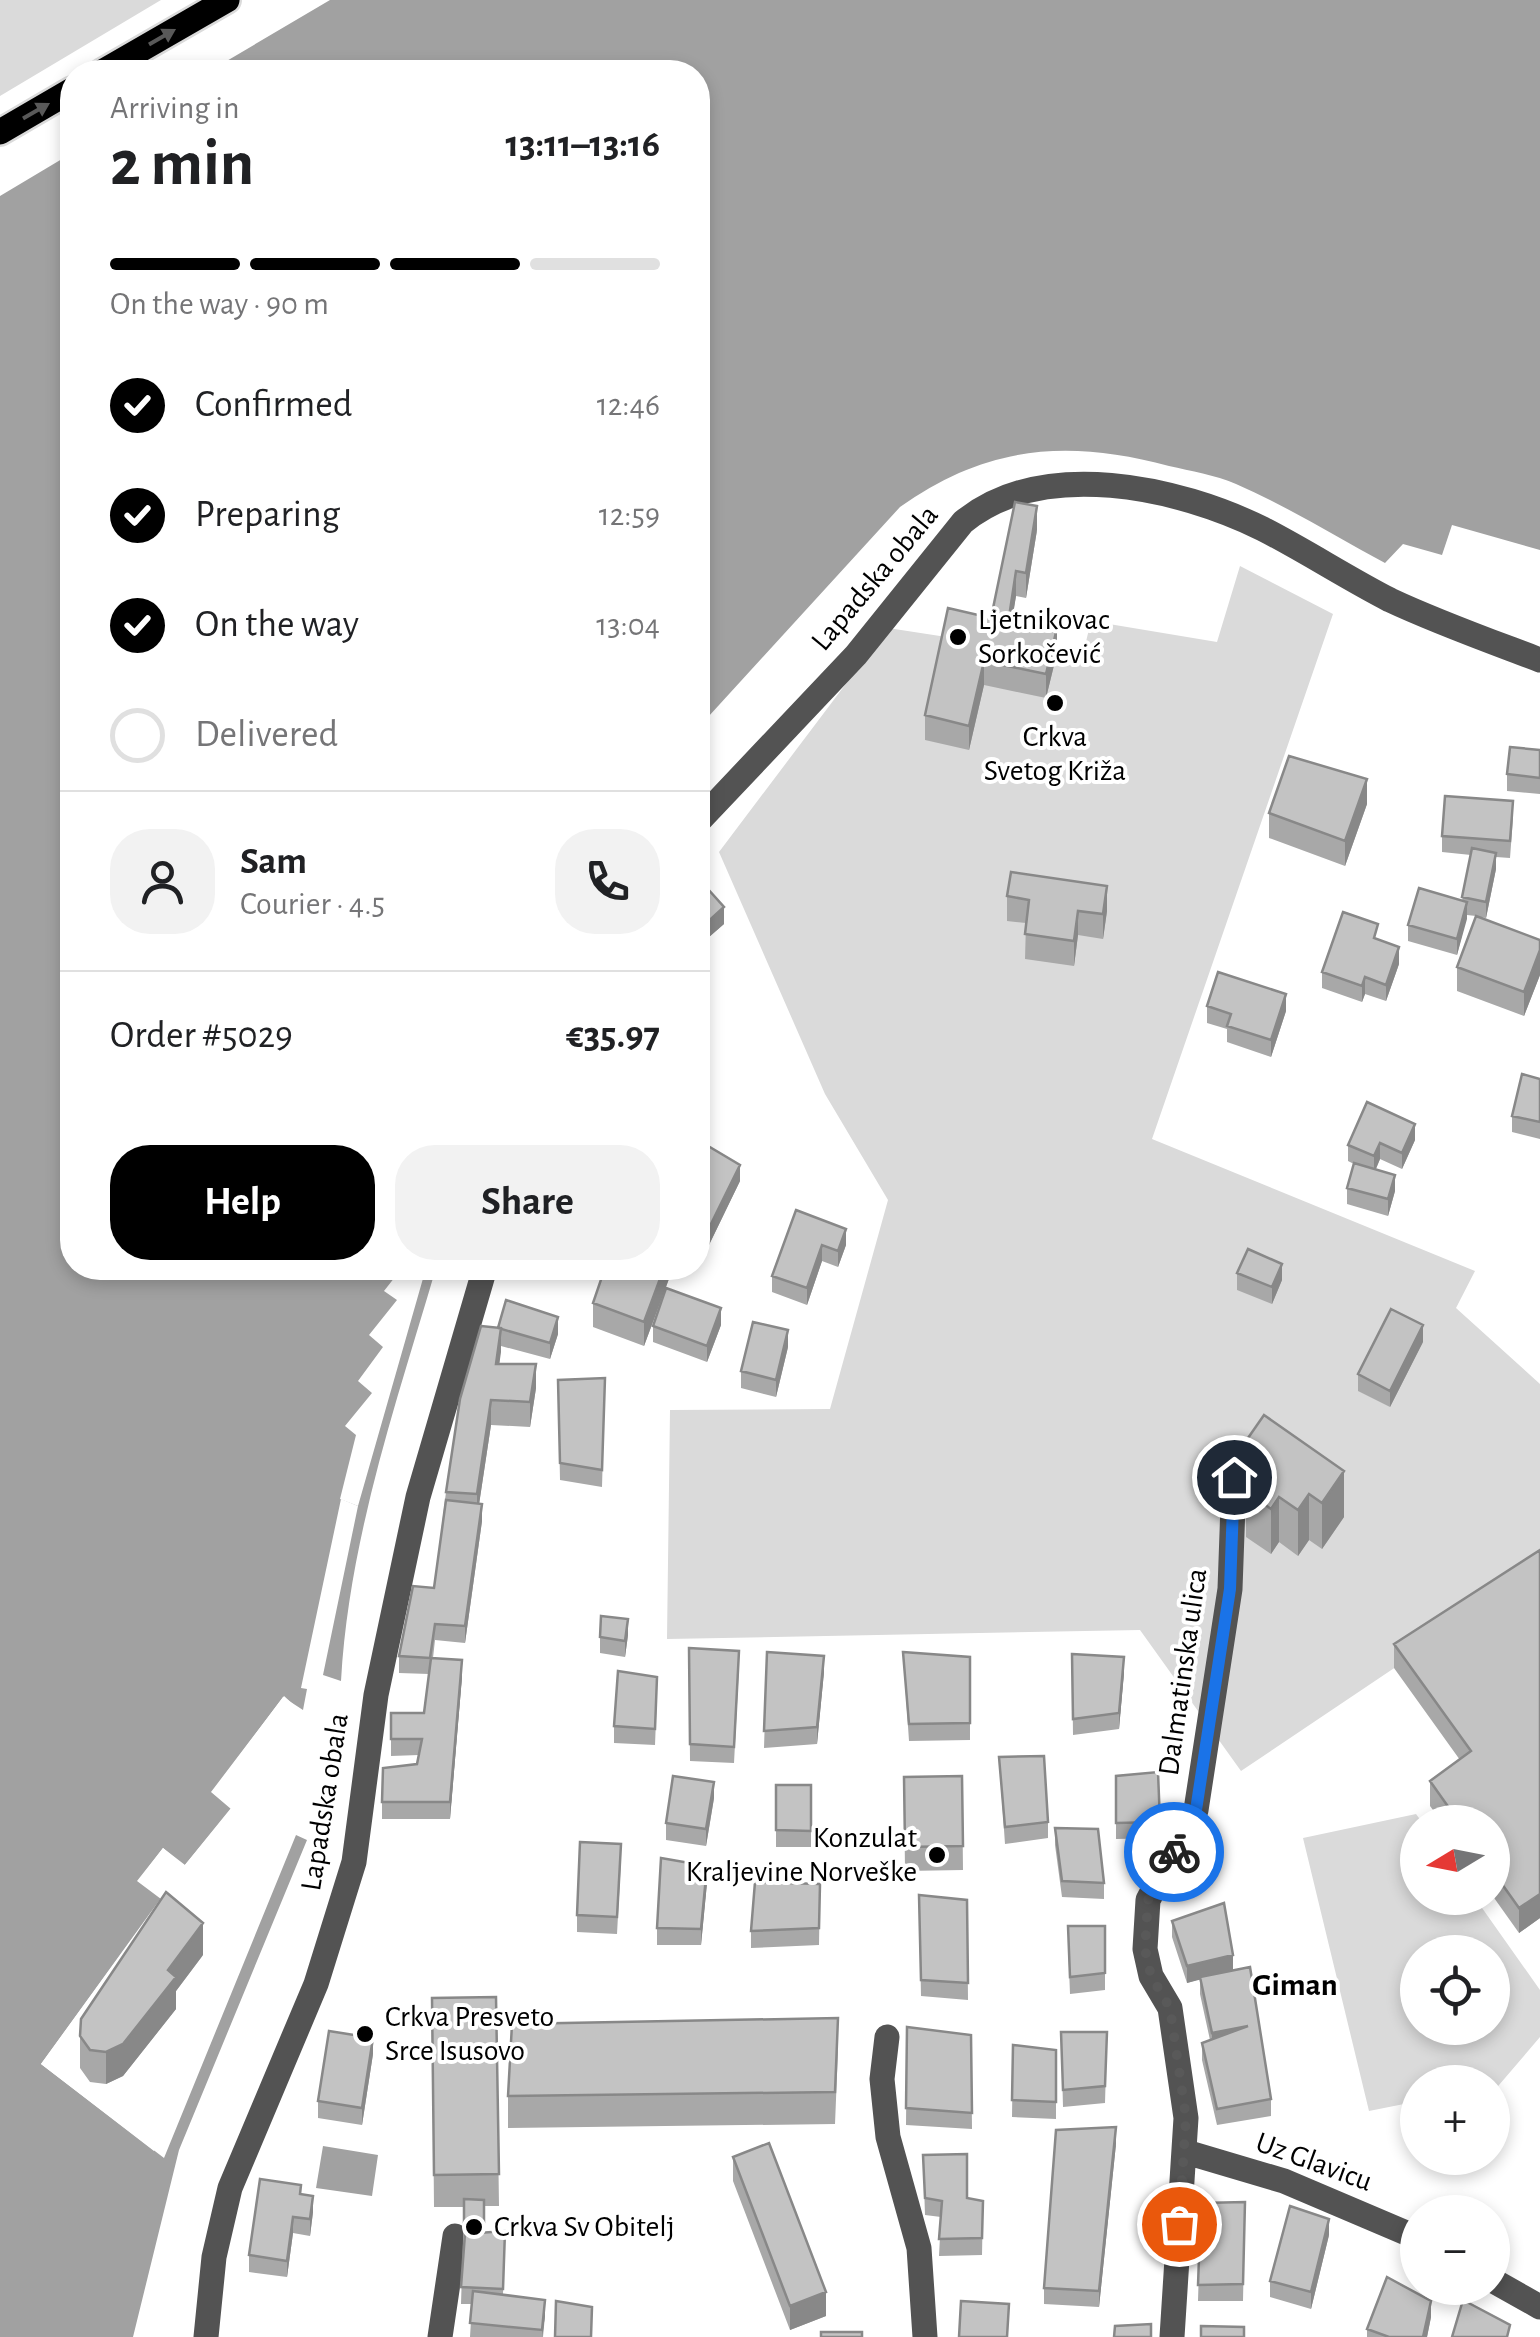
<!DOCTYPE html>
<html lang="en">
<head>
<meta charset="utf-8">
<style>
  body { margin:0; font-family:"Alegreya Sans",sans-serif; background:#f2f2f2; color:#202124; height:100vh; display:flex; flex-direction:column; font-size:38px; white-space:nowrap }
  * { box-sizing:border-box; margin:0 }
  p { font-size:32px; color:#757577 }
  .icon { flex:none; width:55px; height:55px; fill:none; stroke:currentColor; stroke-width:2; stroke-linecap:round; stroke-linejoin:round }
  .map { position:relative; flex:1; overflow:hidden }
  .side { position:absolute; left:60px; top:60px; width:650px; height:1220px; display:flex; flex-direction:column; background:#fff; border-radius:40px; box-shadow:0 5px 15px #0003 }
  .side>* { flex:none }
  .needle { width:65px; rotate:260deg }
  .tools { position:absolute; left:1400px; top:1805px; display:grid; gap:20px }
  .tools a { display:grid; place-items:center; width:110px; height:110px; border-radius:50%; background:#fff; box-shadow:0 5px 15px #0003; font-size:50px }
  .pin { position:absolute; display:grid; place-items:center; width:85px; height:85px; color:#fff; margin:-42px; border:5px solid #fff; border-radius:50%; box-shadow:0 2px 10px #0007 }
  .courier { position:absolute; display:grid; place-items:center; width:100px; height:100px; margin:-50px; border:8px solid #1a73e8; border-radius:50%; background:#fff; color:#222; box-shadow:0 2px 12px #0007 }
  .summary em { font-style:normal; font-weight:600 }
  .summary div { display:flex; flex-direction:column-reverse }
  .summary { display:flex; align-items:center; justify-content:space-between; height:170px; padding:0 50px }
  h1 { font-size:65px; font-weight:600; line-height:75px }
  .bar { display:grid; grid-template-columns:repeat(4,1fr); gap:15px 10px; align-content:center; height:120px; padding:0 50px }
  .bar i { height:12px; border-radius:8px; background:#e0e0e0 }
  .bar .selected { background:#000 }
  .bar p { grid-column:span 4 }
  .line { display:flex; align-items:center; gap:25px; padding:0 50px; border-top:2px solid #e0e0e0 }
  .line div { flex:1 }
  .round { display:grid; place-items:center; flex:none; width:105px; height:105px; border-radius:40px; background:#f2f2f2 }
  ol { padding:0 50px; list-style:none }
  li { display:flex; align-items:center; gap:30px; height:110px }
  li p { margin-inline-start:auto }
  li .icon { padding:10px; border-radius:50%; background:#000; color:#fff; stroke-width:4 }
  li:last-child { color:#757577 }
  li i { width:55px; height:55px; border:5px solid #e0e0e0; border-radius:50% }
  .button { display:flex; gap:20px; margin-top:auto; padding:20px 50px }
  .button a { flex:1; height:115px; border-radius:40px; background:#000; color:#fff; font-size:40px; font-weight:600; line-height:115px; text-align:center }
  .button a+a { background:#f2f2f2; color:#202124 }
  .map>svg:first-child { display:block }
  .green { fill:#dadada; fill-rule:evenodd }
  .water { fill:#a1a1a1 }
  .pier { fill:#fff }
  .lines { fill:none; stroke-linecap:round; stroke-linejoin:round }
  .major-casing { stroke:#dbdbdb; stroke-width:30 }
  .minor { stroke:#535353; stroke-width:25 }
  .major { stroke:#000; stroke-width:25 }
  .wall { fill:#a8a8a8 }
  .shaded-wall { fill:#888 }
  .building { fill:#c3c3c3; stroke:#888; stroke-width:2.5 }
  .oneway { fill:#595959 }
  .done { stroke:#595959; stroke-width:10; stroke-dasharray:0 18 }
  .route { stroke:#1a73e8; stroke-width:12 }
  .poi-dot { fill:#000; stroke:#fff; stroke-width:4 }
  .labels { text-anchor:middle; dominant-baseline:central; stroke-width:8; stroke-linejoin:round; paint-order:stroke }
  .street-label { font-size:30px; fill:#000; stroke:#fff }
  .poi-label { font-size:30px; fill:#000; stroke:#fff; text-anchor:start }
  .neighbourhood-label { font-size:32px; font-weight:bold; fill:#000; stroke:#fff }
</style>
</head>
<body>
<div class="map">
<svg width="1540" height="2337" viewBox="0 0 1540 2337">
  <rect width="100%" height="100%" fill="#fff"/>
  <!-- green -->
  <path class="green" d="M0 0H161L0 96Z
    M1240 566 1333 614 1152 1139 1475 1271 1456 1308 1540 1384V1570L1241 1771 1140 1630 667 1639 670 1410 830 1409 888 1200 825 1094 719 852 888 628 1082 658 1091 621 1217 642Z
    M1416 1814 1422 1822H1418V1898H1475L1540 1990V2037L1493 2092 1492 2082H1418L1417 2115 1404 2104 1369 2111 1303 1838ZM1492 1952V2028H1418V1952Z"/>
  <!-- water -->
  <path class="water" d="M330 0H1540V550L1452 525 1442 555 1403 544 1385 563C1336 537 1287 506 1236 484 1215 475 1191 471 1169 466 1068 439 987 445 900 507L698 728V72H208Z
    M72 153V1268H436C396 1404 349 1539 341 1681L323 1675 358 1506 341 1499 301 1688 307 1689 303 1710 283 1697 212 1792 231 1808 184 1866 163 1848 138 1881 161 1898 41 2064 164 2158 296 1835 307 1840 179 2150 133 2337H0V196Z
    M323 2146 378 2155 372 2196 316 2188Z"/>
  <!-- pier -->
  <path class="pier" d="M402 1268H426L358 1506 340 1499 356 1435 345 1426 372 1393 358 1381 383 1347 369 1335 397 1300 384 1291Z
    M284 1696 305 1715 285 1703 218 1792 236 1810 188 1869 182 1870 164 1855 144 1880 165 1895 166 1901 48 2063 156 2146 154 2151 41 2064 161 1899 137 1881 163 1848 185 1865 231 1809 211 1792Z"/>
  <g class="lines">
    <!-- major casing -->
    <g class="major-casing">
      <path id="major" d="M102 72 227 0
        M0 132 72 90"/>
    </g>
    <!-- minor -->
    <path class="minor" d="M698 822 856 655 963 522C1043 457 1178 487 1263 529 1306 551 1347 578 1390 600 1439 623 1490 641 1540 660
      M887 2037 882 2079 888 2137 919 2248 925 2337
      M1186 2152 1284 2181 1418 2238
      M1492 2280 1540 2307
      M206 2337 214 2257 230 2188 316 1984 354 1862 376 1695 418 1497 485 1268
      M440 2337 455 2236
      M1172 2337 1186 2118 1170 2008 1151 1976 1145 1949 1148 1900 1196 1810 1230 1589 1234 1477"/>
    <!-- major -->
    <use href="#major" class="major"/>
  </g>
  <!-- wall -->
  <path class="wall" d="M1037 530 1026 598 1016 596 1012 618 1057 653 1046 698 984 685 969 750 925 740V715L991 618Z
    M1540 750V794L1507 791V774Z
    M1367 804 1345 866 1269 838V813Z
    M1513 818 1510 858 1496 857V869L1486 918 1479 917 1540 940V975L1524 1016 1457 991V967L1476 916 1467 915 1457 955 1408 941V925L1462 901 1471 855 1442 852V836Z
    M698 878 724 924 701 944 698 940Z
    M1007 896 1107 911 1103 939 1078 935 1074 966 1025 959 1026 923 1007 921Z
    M1378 940 1399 964 1386 1001 1365 994 1362 1002 1322 988V972Z
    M1207 1006 1286 1011 1271 1057 1227 1042V1029L1207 1023Z
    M1540 1079V1139L1512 1132V1116Z
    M698 1140 740 1181 708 1247 698 1243Z
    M1415 1140 1402 1169 1380 1159 1376 1169 1395 1191 1388 1216 1347 1204V1188L1354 1164 1348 1161V1145Z
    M846 1229V1245L838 1267 822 1261 807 1305 772 1292V1276Z
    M673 1268 644 1346 593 1327V1303Z
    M1237 1273 1282 1280 1272 1304 1237 1290Z
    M721 1325 707 1362 653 1342V1326Z
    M481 1326 558 1334 550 1359 501 1346 499 1364 536 1388 530 1427 491 1425 479 1504 482 1521 465 1643 435 1640 433 1658 462 1677 450 1819H382V1802L417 1764 419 1755 391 1756V1713H424L429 1674 399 1673V1656L434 1588 446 1492Z
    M1423 1342 1390 1407 1358 1391V1374Z
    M788 1347 776 1397 741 1388V1371Z
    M605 1378 602 1487 560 1480 558 1380Z
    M1264 1415 1344 1517 1322 1549 1309 1540 1298 1556 1279 1542 1271 1554 1246 1537V1491L1250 1486 1248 1484V1438Z
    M1540 1550V1918L1519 1933 1492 1895V1822H1442L1430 1806V1781L1460 1760 1394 1668V1644Z
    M628 1635 625 1657 600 1653V1637Z
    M689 1648 739 1667 734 1763 690 1761Z
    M767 1652 824 1672 817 1744 764 1748Z
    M903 1652 970 1657V1740L909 1741Z
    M1072 1654 1124 1673 1119 1729 1073 1735Z
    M657 1694 655 1745 614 1743V1726Z
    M999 1757 1048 1822V1838L1005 1844Z
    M1158 1772 1160 1838 1116 1839V1776Z
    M962 1776 963 1870 905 1871 904 1777Z
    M776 1785H811V1847H776Z
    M714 1798 706 1846 666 1840V1823Z
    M1055 1828 1104 1883V1899L1062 1897 1055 1845Z
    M621 1860 617 1934 577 1932V1915Z
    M707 1883 701 1945H657V1928Z
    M820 1884 819 1945 751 1948V1931Z
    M919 1895 967 1900 968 2000 921 1996Z
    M1172 1921 1233 1970 1271 2099V2116L1217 2125 1202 2060V2043L1210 2040 1200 1994V1979L1187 1983 1172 1937Z
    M1105 1926V1990L1070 1994 1068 1942Z
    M203 1955 176 1991V2009L123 2076 106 2084 90 2082 80 2068V2036Z
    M496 1997 499 2206H484V2232L505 2231 503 2294 545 2316 543 2337H470L472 2304H461L464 2207H434L432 1998Z
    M907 2027 971 2035 972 2129 906 2125Z
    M1061 2032H1107L1105 2103 1063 2107Z
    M1013 2045 1056 2050V2119L1012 2117Z
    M838 2050 835 2124 508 2128V2096Z
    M373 2054 362 2125 318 2118V2101Z
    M1116 2144 1099 2307 1044 2304V2288Z
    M923 2155 967 2198 983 2201 982 2255 939 2256 941 2217 925 2215Z
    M733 2157 826 2316 790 2330 733 2181Z
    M301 2194 313 2212 310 2236 293 2233 287 2277 249 2272V2255Z
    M1245 2202 1243 2301H1198L1201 2203Z
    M1329 2235 1311 2309 1270 2297V2281Z
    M1431 2317 1427 2337H1367V2329Z"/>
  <!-- shaded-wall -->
  <path class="shaded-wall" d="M1037 506V530L1026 598V573Z
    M1016 571V596L1009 641V617Z
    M1057 628V653L1046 698V674Z
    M984 661V685L969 750V726Z
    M1367 779V804L1345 866V841Z
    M1496 853V869L1486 918V902Z
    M1107 886V911L1103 939V914Z
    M1467 902V919L1457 955V939Z
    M724 907V924L701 944V928Z
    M1078 911V935L1074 966V941Z
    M1399 947V964L1386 1001V985Z
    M1540 950V975L1524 1016V992Z
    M1365 977V994L1362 1002V986Z
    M1286 994V1011L1271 1057V1040Z
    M1415 1124V1140L1402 1169V1153Z
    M1380 1143V1159L1374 1173V1156Z
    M740 1165V1181L708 1247V1230Z
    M1395 1175V1191L1388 1216V1199Z
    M846 1229V1245L838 1267V1251Z
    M822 1245V1261L807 1305V1288Z
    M1282 1264V1280L1272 1304V1287Z
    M664 1268H673L644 1346V1322Z
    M721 1308V1325L707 1362V1346Z
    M558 1317V1334L550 1359V1343Z
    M1423 1325V1342L1390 1407V1391Z
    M501 1328V1352L496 1388V1364Z
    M788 1330V1347L776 1397V1380Z
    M536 1364V1388L530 1427V1402Z
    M491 1400V1425L477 1518V1494Z
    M1344 1471V1517L1322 1549V1503Z
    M1309 1494V1540L1298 1556V1510Z
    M1279 1497V1542L1271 1554V1509Z
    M482 1504V1521L465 1643V1626Z
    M628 1619V1635L625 1657V1641Z
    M824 1656V1672L817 1744V1727Z
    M1124 1657V1673L1119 1729V1713Z
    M462 1660V1677L450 1819V1802Z
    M714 1782V1798L706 1846V1829Z
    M707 1866V1883L701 1945V1929Z
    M1540 1894V1918L1519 1933V1908Z
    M203 1923V1955L176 1991V2009L123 2076 106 2084V2052Z
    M1233 1955V1971L1187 1983V1966Z
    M1248 2026 1212 2050V2033Z
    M373 2038V2054L362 2125V2108Z
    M1116 2127V2144L1099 2307V2291Z
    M313 2196V2212L310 2236V2219Z
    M293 2217V2233L287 2277V2261Z
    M1329 2219V2235L1311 2309V2292Z
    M826 2292V2316L790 2330V2306Z
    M545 2300V2316L542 2337V2330Z
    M1431 2301V2317L1427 2337H1423Z"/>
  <!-- building -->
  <path class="building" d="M1015 502 1037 506 1026 573 1016 571 1009 617 1057 628 1046 674 984 661 969 726 925 715 948 608 991 618Z
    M1510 747 1540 750V778L1507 774Z
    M1289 756 1367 779 1345 841 1269 813Z
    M1445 796 1513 801 1510 841 1442 836Z
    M1472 848 1496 853 1486 902 1462 897Z
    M1011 872 1107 886 1103 914 1078 911 1074 941 1025 934 1029 900 1007 896Z
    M698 878 724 907 701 928 698 923Z
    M1419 888 1467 902 1457 939 1408 925Z
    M1343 912 1378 924 1374 938 1399 947 1386 985 1365 977 1362 986 1322 972Z
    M1476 916 1540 940V950L1524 992 1457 967Z
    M1218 972 1286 994 1271 1040 1227 1026 1231 1014 1207 1006Z
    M1522 1074 1540 1079V1122L1512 1116Z
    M1367 1102 1415 1124 1402 1153 1380 1143 1374 1156 1348 1145Z
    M698 1140 740 1165 708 1230 698 1226Z
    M1354 1163 1395 1175 1388 1199 1347 1188Z
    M796 1210 846 1229 838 1251 822 1245 807 1288 772 1276Z
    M1248 1249 1282 1264 1272 1287 1237 1273Z
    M605 1268H664L644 1322 593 1303Z
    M666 1288 721 1308 707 1346 653 1326Z
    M506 1300 558 1317 550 1343 498 1328Z
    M1391 1309 1423 1325 1390 1391 1358 1374Z
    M753 1322 788 1330 776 1380 741 1371Z
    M481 1326 501 1328 496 1364H536L530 1402 491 1400 477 1494 446 1492 460 1399Z
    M605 1378 602 1470 560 1463 558 1380Z
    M1264 1415 1344 1471 1322 1503 1309 1494 1298 1510 1279 1497 1271 1509 1246 1491 1258 1474 1250 1468 1263 1450 1248 1438Z
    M446 1500 482 1504 465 1626 435 1624 430 1658 399 1656 413 1586 434 1588Z
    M1540 1550V1894L1519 1908 1492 1870V1822H1459L1430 1781 1471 1751 1394 1644Z
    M601 1616 628 1619 625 1641 600 1637Z
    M689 1648 739 1651 734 1747 690 1744Z
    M767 1652 824 1656 817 1727 764 1731Z
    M903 1652 970 1657V1723L909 1724Z
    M1072 1654 1124 1657 1119 1713 1073 1719Z
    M431 1658 462 1660 450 1802H382L383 1768 417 1764 422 1739H391V1713H424Z
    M618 1671 657 1677 655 1729 614 1726Z
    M1044 1756 1048 1822 1005 1827 999 1757Z
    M1158 1772 1160 1822 1116 1823V1776Z
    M673 1776 714 1782 706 1829 666 1823Z
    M962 1776 963 1846 905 1847 904 1777Z
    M776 1785H811V1831L776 1830Z
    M1055 1828 1098 1829 1104 1883 1062 1881Z
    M580 1842 621 1844 617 1917 577 1915Z
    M661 1858 707 1866 701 1929 657 1928Z
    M755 1882 820 1884 819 1928 751 1931Z
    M166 1892 203 1923 168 1970 176 1977 123 2044 106 2052 90 2050 80 2036 81 2019Z
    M919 1895 967 1900 968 1983 921 1980Z
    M1224 1903 1233 1955 1187 1966 1172 1921Z
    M1068 1926H1105V1973L1070 1977Z
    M1250 1967 1271 2099 1217 2109 1202 2043 1248 2026 1212 2033 1200 1977Z
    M496 1997 499 2174 434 2175 432 1998Z
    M838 2018 835 2092 508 2096 512 2024Z
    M907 2027 971 2035 972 2113 906 2108Z
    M329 2031 373 2038 362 2108 318 2101Z
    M1061 2032H1107L1105 2086 1063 2090Z
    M1013 2045 1056 2050V2102L1012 2100Z
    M1116 2127 1099 2291 1044 2288 1056 2130Z
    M769 2143 826 2292 790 2306 733 2157Z
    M967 2154V2198L983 2201 982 2238 939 2239 942 2201 925 2198 923 2155Z
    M260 2179 301 2185 300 2194 313 2196 310 2219 293 2217 287 2261 249 2255Z
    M464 2199 484 2200V2222H464Z
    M1245 2202 1243 2284 1198 2285 1201 2203Z
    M1290 2206 1329 2219 1311 2292 1270 2281Z
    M505 2231 503 2289 461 2287 465 2234Z
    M1387 2277 1431 2301 1423 2337H1389L1367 2329Z
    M473 2291 545 2300 542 2330 470 2323Z
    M1463 2300 1510 2325 1507 2337H1452Z
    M556 2301 592 2307 591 2337H555Z
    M961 2301 1009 2304 1007 2337H959Z
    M1151 2324V2337H1114L1115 2326Z
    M1201 2326 1244 2327V2337H1201Z
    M821 2332H862V2337H821Z"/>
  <!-- one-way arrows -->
  <defs><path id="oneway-solid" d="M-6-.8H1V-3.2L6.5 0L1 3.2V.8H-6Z" transform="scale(2.5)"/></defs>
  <g class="oneway">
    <use href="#oneway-solid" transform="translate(162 37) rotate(-30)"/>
    <use href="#oneway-solid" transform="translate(36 111) rotate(-30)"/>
  </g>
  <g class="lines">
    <!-- done -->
    <path class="done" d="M1174 1852 1148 1900 1145 1949 1151 1976 1170 2008 1186 2118 1179 2224"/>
    <!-- route -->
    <path class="route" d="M1174 1852 1196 1810 1230 1589 1234 1477"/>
  </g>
  <!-- markers -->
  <g class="poi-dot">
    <circle cx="958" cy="637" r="10"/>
    <circle cx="1055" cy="703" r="10"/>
    <circle cx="937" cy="1855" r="10"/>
    <circle cx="365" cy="2034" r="10"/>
    <circle cx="474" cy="2227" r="10"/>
  </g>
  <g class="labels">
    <!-- street labels -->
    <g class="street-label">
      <text transform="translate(875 578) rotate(-50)">Lapadska obala</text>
      <text transform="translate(1183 1672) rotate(-82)">Dalmatinska ulica</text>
      <text transform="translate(325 1802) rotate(-81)">Lapadska obala</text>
      <text transform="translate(1314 2162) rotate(20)">Uz Glavicu</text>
    </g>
    <!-- poi labels -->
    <g class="poi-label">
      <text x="978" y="620">Ljetnikovac<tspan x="978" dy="34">Sorkočević</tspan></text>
      <text x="1055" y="737" text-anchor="middle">Crkva<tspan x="1055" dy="34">Svetog Križa</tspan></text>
      <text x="917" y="1838" text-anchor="end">Konzulat<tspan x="917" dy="34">Kraljevine Norveške</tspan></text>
      <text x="385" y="2017">Crkva Presveto<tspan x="385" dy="34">Srce Isusovo</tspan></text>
      <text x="494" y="2227">Crkva Sv Obitelj</text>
    </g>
    <!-- neighbourhood labels -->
    <g class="neighbourhood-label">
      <text x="1295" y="1985">Giman</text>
    </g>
  </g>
</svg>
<div class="tools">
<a><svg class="needle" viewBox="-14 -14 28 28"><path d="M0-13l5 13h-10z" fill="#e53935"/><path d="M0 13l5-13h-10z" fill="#757577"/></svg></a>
<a><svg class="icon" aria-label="locate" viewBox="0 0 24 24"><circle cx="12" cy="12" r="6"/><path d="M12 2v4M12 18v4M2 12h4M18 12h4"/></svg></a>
<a>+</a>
<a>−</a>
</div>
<div class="pin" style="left:1179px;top:2224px;background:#ea580c"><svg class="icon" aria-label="bag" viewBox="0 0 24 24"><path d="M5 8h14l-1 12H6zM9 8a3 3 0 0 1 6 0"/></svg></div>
<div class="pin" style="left:1234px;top:1477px;background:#1f2937"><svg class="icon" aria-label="home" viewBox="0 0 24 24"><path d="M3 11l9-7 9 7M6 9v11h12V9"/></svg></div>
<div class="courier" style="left:1174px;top:1852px"><svg class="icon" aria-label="bike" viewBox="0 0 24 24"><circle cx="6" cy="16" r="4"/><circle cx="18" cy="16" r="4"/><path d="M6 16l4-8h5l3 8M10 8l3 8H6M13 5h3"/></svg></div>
<section class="side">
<div class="summary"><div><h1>2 min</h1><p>Arriving in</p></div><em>13:11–13:16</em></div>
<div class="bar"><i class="selected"></i><i class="selected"></i><i class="selected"></i><i></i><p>On the way · 90 m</p></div>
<ol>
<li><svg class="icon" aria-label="check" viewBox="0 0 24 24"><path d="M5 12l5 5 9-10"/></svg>Confirmed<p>12:46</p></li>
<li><svg class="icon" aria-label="check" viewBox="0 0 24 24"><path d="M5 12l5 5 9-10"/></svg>Preparing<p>12:59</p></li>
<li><svg class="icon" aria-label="check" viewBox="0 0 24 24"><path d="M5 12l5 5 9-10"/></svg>On the way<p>13:04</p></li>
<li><i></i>Delivered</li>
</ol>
<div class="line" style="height:180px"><a class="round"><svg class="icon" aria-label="person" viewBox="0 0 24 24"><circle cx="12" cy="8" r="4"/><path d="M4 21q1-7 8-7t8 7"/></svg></a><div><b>Sam</b><p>Courier · 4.5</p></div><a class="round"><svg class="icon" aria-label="phone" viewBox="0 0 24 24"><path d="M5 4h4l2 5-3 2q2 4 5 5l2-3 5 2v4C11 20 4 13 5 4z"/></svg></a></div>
<div class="line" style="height:130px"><div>Order #5029</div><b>€35.97</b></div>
<div class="button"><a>Help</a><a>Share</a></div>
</section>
</div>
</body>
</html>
